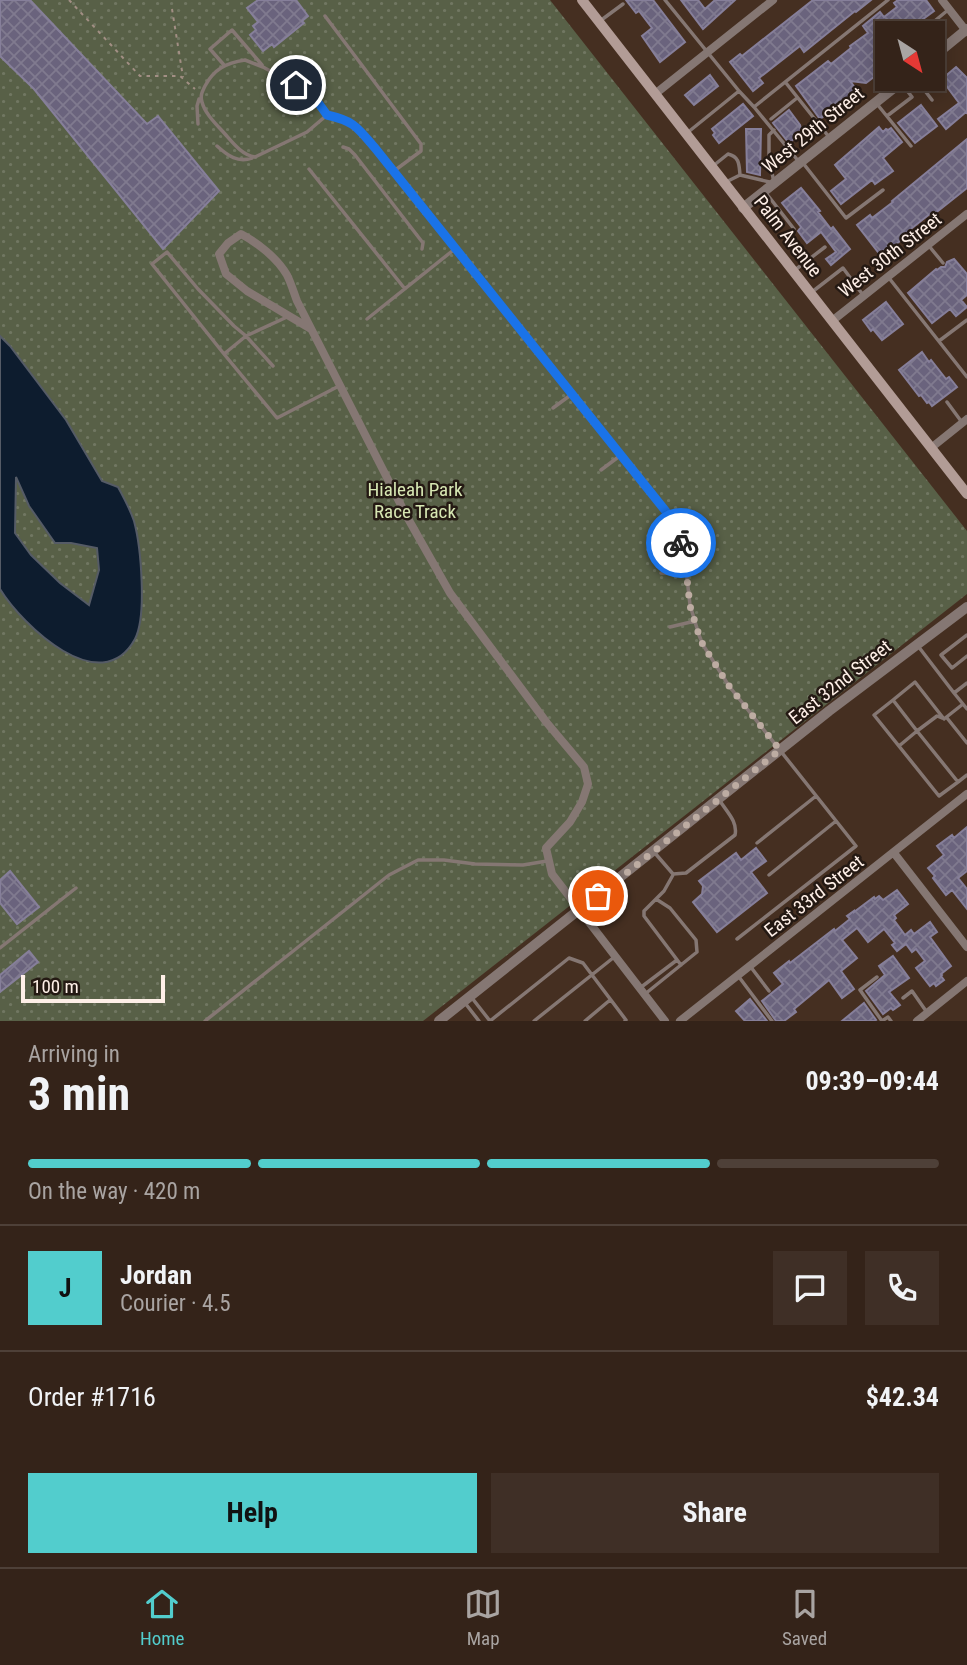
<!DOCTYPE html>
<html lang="en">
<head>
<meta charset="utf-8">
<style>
  body { margin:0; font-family:"Roboto Condensed",sans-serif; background:#3f2f26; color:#f1f3f6; height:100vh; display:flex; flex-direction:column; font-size:26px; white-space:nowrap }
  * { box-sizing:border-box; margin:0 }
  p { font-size:23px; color:#a9a4a2 }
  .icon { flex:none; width:38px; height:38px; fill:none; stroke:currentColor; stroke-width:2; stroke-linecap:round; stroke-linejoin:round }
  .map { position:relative; height:1021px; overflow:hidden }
  .side { display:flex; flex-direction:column; background:#342319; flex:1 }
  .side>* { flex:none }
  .needle { width:46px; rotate:144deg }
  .controls { position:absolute; left:875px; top:21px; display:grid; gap:14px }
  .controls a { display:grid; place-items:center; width:70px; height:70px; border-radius:0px; background:#342319; box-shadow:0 4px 18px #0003,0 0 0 2px #4e4038; font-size:35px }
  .scale { position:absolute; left:21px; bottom:18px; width:144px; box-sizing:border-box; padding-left:7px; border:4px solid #feefe7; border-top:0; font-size:19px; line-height:24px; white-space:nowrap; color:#feefe7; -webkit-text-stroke:5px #241913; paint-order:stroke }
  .pin { position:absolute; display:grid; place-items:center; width:60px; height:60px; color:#fff; margin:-30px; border:4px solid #fff; border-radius:50%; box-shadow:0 2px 7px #0007 }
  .courier { position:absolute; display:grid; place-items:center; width:70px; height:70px; margin:-35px; border:5px solid #1a73e8; border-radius:50%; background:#fff; color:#222; box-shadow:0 2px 9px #0007 }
  .overview em { font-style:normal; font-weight:700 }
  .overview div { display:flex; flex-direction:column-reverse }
  .overview { display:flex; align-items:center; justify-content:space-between; height:119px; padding:0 28px }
  h1 { font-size:46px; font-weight:700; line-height:52px }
  .bar { display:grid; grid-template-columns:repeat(4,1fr); gap:10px 7px; align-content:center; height:84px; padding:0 28px }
  .bar i { height:9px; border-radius:5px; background:#4e4038 }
  .bar .current { background:#52cdcd }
  .bar p { grid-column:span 4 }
  .line { display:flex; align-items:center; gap:18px; padding:0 28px; border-top:2px solid #4e4038 }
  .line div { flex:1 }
  .round { display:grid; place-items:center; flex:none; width:74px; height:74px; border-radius:0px; background:#3f2f26 }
  .primary-button { display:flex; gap:14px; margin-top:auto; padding:14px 28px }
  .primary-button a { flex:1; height:80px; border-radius:0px; background:#52cdcd; color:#111; font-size:28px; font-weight:700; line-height:80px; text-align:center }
  .primary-button a+a { background:#3f2f26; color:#f1f3f6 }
  .tab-bar { display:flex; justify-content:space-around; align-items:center; height:98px; border-top:2px solid #4e4038; background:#342319; font-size:19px; color:#a9a4a2 }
  .tab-bar a { display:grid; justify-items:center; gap:4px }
  .tab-bar .current { color:#52cdcd }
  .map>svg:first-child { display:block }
  .park { fill:url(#park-dots) }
  .water { fill:#0d1c2e; stroke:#555b66; stroke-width:2; fill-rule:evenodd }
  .building { fill:url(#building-cross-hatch); stroke:#867f9a; stroke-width:2 }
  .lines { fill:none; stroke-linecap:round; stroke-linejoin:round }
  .path { stroke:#a28f84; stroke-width:2; stroke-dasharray:3.5 5; stroke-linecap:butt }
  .service { stroke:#857773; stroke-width:3.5 }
  .minor { stroke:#857773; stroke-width:8 }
  .tertiary { stroke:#857773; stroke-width:10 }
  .secondary { stroke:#b29c96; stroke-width:10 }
  .done { stroke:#bdaca2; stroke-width:7; stroke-dasharray:0 12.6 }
  .route { stroke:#1a73e8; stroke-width:9 }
  .labels { text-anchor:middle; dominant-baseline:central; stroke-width:5; stroke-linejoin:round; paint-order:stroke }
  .street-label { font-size:19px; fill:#feefe7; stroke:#241913 }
  .park-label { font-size:19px; fill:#d7e7b3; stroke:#241913 }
</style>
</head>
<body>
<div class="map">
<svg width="967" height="1021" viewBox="0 0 967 1021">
  <defs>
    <pattern id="park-dots" width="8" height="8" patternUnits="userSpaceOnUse" patternTransform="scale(1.75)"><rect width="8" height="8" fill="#586047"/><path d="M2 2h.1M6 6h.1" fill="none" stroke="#717762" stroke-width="1.8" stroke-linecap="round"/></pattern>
    <pattern id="building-cross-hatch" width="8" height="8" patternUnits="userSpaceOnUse" patternTransform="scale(1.75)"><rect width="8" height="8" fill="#6a637d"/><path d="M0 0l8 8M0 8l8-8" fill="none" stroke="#807a8f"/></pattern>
  </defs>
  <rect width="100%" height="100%" fill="#452f21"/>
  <!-- park -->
  <path class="park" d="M0 0H550L967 531V594L423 1021H0Z"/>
  <!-- water -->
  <path class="water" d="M0 336 10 346 66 420 102 481 118 487C124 498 130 509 134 521 141 547 147 616 135 639 101 701 22 625 0 589ZM16 477 29 506 55 543H71L97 548 99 570 89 605 60 583 31 555 15 533Z"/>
  <!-- building -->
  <path class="building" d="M0 0H30L147 124 158 116 219 191 163 249 34 89 0 56Z
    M258 0H296L308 16 302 21 304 23 274 47 272 44 263 51 250 35 256 30 253 26 258 22 247 8Z
    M626 0H653L685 42 660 62 642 36 652 28 639 11 636 13Z
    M681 0H698L705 9 715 0H735L703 29Z
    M813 0H871L856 12 855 11 804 52 800 46 759 78 763 83 753 91 730 62 740 54 742 56Z
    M898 0H926L934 11 904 33H887V67L866 83 850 81 857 90 820 119 796 86 828 61 831 64 851 48 850 46 868 33 863 26 880 12 884 17 897 7 894 3Z
    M956 67 967 78V113L966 112 946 129 938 119 959 103 942 80 936 85 932 79 937 73 942 79Z
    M710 75 718 86 694 105 685 95Z
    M743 104 753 116 719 143 713 135 715 133 712 129Z
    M921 105 937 126 915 143 898 123Z
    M789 110 800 125 801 129 799 135 789 143 773 123Z
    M879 127 883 132 886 129 888 130 891 128 902 142 883 158 893 171 875 184 872 180 841 204 831 191 846 179 835 165Z
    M746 129H761L760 175 747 172Z
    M967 139V188L933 215 931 213 907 232 909 234 881 256 857 225 870 215 872 218 893 202 892 201Z
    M801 188 820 211 818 212 831 229 833 227 850 249 831 265 826 259 836 252 821 232 807 243 798 231 801 227 782 203Z
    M954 259 967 274V295L961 300 967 307 956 316 950 309 932 323 908 293 936 269 937 270 941 267H945L947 262Z
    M886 302 903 324 882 340 873 329 871 331 863 320Z
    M922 352 929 362 931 360 946 379 949 377 957 387 932 406 929 402 927 403 921 395 919 396 899 370Z
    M967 827V871L958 878 967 889V909L952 890 946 895 933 878 935 876 928 868 944 855 937 846 952 835 954 838Z
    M756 848 766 861 751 872 767 893 717 932 693 902 702 894 703 886 699 881 736 853 741 860Z
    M10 871 39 907 17 924 0 903V880Z
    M897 890 908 904 894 915 896 918 894 920 905 935 911 930 914 934 930 922 937 932 930 937 951 966 941 974 942 975 941 976 944 980 936 986 934 983 930 986 916 968 925 961 916 949 912 952 906 944 897 951 892 945 895 943 884 929 868 942 857 928 842 940 857 958 841 971 854 989 842 998 829 980 794 1009 796 1012 784 1021H776L762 1001 783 984 774 973 789 961 790 963 834 929 835 931 850 919 847 916 854 911V912L874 897 875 899 879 896 883 900Z
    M29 951 38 962 0 992V975Z
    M893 956 909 978 889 992 900 1005 893 1010 891 1008 883 1014 866 991 885 975 879 966Z
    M750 999 767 1021H745L736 1011Z
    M864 1003 876 1020 874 1021H842Z"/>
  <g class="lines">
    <!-- path -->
    <path class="path" d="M69 0 140 76H180L195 89
      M172 9 183 77"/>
    <!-- service -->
    <path class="service" d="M665 0 739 91 687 133
      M325 16 421 144V151L394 171
      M600 21 623 4
      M920 33 948 10
      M245 60 263 67 312 94 327 115 307 132 255 157C242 155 233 143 225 134 217 125 205 114 202 102 200 96 202 92 205 86 214 69 226 63 245 60Z
      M224 65 210 49 232 30 262 65
      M916 79 932 100
      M786 83 829 137
      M739 91 754 107 888 0
      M877 104 911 146
      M754 107 800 163
      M327 115 346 120 360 130 465 259 668 514 677 529 684 551 690 605 699 635 703 645 729 686 856 846 737 939
      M887 116 912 97 902 84
      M771 119 797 98
      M198 124 197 106 199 99
      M217 146C228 156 238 163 252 158
      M343 147 349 149 355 155 423 243 422 249
      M803 163 846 218 883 190
      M713 166 728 154C740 157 739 165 740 175
      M309 169 405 289
      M726 182 740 175 774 183 769 157V135L774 130
      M766 193 794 229
      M929 246 943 263
      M795 270 825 247
      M889 278 967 377
      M812 292 843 268 863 295
      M287 317 246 336 224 354 277 418 339 386
      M367 319 456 248
      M939 341 967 320
      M224 354 152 264 167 252 198 289 234 326 246 336 273 366
      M947 402 961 421
      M553 408 572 394
      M601 470 621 455
      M661 573 686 574
      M670 627 695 621
      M967 635 941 655 952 668 967 656
      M918 646 954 693
      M967 683 954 693 967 709
      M893 700 874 715 939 796 958 782
      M942 718 937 716 917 731 958 782 967 775
      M947 718 967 743
      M899 746 917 731 893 700 915 682 944 719 963 704
      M757 843 816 796
      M654 852 673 874
      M673 874 686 873 735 835C738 822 727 812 720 801
      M673 875 664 891 644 911V916L681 965
      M769 875 836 821
      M0 948 76 888
      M750 966 769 991
      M739 977 772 1021
      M877 977 860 990 882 1021 888 1017 891 1021
      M640 988 677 960
      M645 994 697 952 696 940 670 908 656 899
      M472 998 490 1021
      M903 998 912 991 926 1011
      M465 1003 479 1021
      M205 1021 389 875 418 860H444L475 864 523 865 547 861
      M490 1021 569 958 583 963 626 1020 625 1021
      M534 1021 613 958
      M585 1021 610 1000"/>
    <!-- minor -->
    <path class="minor" d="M942 0 967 32
      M655 94 773 0
      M832 321 967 214
      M311 329 247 291 226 274 219 254 228 243 241 234C258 243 277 258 287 275 291 283 294 293 297 301L406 515 450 593 547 723 584 767 588 784 582 802 570 822 546 848 552 874 665 1021
      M931 448 967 419
      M894 853 967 947
      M680 1021 967 794
      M917 1021 967 981"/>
    <!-- tertiary -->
    <path class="tertiary" d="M933 57 967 29
      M743 208 905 79
      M439 1021 829 711 967 607"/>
    <!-- secondary -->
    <path class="secondary" d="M582 0 967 494"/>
  </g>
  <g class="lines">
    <!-- done -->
    <path class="done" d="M598 896 780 750 729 686 703 645 699 635 690 606 684 551 681 543"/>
    <!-- route -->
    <path class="route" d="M296 85 312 94 327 115C354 121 357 127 375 148L668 514 677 529 681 543"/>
  </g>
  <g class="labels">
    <!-- street labels -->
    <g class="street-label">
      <text transform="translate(813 130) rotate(-39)">West 29th Street</text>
      <text transform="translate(788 236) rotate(52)">Palm Avenue</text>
      <text transform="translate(890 255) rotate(-38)">West 30th Street</text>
      <text transform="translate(840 682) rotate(-38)">East 32nd Street</text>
      <text transform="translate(814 896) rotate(-38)">East 33rd Street</text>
    </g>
    <!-- park labels -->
    <g class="park-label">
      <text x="415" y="489">Hialeah Park<tspan x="415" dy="22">Race Track</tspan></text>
    </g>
  </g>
</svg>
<div class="controls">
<a><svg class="needle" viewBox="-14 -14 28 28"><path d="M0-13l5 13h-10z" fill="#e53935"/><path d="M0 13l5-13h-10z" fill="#a9a4a2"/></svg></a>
</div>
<div class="scale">100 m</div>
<div class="pin" style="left:598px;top:896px;background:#ea580c"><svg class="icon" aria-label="bag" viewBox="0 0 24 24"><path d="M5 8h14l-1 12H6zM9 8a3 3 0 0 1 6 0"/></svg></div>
<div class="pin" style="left:296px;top:85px;background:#1f2937"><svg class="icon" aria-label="home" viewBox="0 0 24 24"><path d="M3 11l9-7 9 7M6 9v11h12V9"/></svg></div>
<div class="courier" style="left:681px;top:543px"><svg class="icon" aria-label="bike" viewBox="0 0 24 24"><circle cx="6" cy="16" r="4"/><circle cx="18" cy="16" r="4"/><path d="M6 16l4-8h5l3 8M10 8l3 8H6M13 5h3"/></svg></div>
</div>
<section class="side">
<div class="overview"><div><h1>3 min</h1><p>Arriving in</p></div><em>09:39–09:44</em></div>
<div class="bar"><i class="current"></i><i class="current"></i><i class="current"></i><i></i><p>On the way · 420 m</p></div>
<div class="line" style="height:126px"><b class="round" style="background:#52cdcd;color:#111">J</b><div><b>Jordan</b><p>Courier · 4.5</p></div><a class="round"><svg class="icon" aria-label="chat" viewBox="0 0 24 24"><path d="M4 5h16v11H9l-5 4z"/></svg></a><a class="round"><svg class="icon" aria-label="phone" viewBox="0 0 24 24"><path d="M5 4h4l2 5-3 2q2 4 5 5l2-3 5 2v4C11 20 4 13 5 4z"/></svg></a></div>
<div class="line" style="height:91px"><div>Order #1716</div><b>$42.34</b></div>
<div class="primary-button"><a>Help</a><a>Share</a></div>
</section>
<nav class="tab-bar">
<a class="current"><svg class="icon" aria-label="home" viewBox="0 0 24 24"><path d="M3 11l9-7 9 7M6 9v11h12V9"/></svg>Home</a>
<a><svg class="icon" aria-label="map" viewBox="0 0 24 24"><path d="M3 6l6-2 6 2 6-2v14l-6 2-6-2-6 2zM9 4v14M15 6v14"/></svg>Map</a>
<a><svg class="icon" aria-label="saved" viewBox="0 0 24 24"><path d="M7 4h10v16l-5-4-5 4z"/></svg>Saved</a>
</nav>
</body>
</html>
